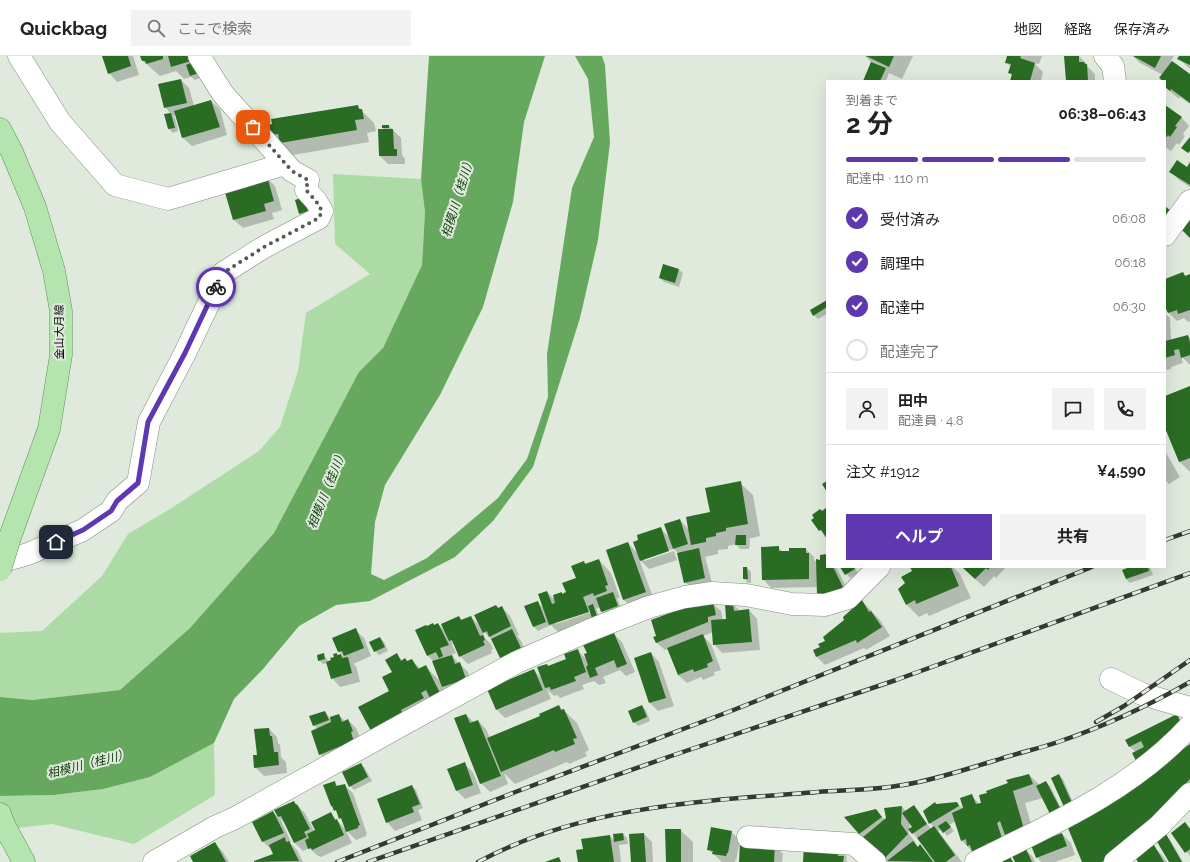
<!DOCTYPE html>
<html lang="ja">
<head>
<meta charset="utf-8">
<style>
  body { margin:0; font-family:Raleway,"Noto Sans JP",sans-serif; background:#f2f2f2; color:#222; height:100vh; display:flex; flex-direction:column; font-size:15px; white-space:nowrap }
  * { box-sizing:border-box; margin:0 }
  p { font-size:13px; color:#767676 }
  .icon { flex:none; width:22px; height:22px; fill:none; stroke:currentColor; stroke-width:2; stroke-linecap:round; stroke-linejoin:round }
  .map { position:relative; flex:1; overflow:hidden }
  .panel { position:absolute; left:826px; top:24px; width:340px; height:488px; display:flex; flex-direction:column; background:#fff; border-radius:0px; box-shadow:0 4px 16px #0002 }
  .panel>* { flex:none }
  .pin { position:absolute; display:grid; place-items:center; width:34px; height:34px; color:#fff; margin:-17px; border-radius:8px; box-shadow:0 2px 6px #0006 }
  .courier { position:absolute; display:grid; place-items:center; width:40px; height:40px; margin:-20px; border:3px solid #5d38b0; border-radius:50%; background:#fff; color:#222; box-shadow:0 1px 5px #0007 }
  .headline em { font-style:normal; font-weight:700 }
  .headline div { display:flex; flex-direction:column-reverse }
  .headline { display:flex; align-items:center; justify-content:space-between; height:68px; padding:0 20px }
  h1 { font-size:26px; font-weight:700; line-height:30px }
  .bar { display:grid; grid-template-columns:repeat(4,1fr); gap:6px 4px; align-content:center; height:48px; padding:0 20px }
  .bar i { height:5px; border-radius:3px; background:#e0e0e0 }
  .bar .active { background:#5d38b0 }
  .bar p { grid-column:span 4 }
  .line { display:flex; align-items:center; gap:10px; padding:0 20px; border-top:1px solid #e0e0e0 }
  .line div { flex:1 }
  .round { display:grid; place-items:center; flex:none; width:42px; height:42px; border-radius:0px; background:#f2f2f2 }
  ol { padding:0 20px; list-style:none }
  li { display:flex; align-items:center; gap:12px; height:44px }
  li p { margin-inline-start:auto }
  li .icon { padding:4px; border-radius:50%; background:#5d38b0; color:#fff; stroke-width:4 }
  li:last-child { color:#767676 }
  li i { width:22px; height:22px; border:2px solid #e0e0e0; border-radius:50% }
  .action { display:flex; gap:8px; margin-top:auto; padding:8px 20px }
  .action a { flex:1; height:46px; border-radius:0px; background:#5d38b0; color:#fff; font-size:16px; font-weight:700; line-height:46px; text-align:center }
  .action a+a { background:#f2f2f2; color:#222 }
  header { display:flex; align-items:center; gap:24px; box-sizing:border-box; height:56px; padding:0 20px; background:#fff; border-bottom:1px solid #e0e0e0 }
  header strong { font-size:19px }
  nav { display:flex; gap:22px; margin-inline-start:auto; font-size:14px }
  .search { width:280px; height:36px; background:#f2f2f2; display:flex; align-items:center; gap:10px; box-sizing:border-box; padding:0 14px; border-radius:0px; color:#767676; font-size:15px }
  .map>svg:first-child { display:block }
  .green { fill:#acdba5 }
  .water { fill:#66a95e }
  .shadow { fill:#0003; fill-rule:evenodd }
  .building { fill:#2a6c23 }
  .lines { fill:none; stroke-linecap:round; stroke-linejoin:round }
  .minor-casing { stroke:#838c81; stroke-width:23 }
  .major-casing { stroke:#598e52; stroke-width:23 }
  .minor { stroke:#fff; stroke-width:22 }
  .major { stroke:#b5e5af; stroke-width:22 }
  .rail-casing { stroke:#343934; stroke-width:4.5 }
  .rail { stroke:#dfeadd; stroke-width:3; stroke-dasharray:9; stroke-linecap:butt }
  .major-bridge-casing { stroke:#598e52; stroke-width:23; stroke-linecap:butt }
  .major-bridge { stroke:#b5e5af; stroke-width:22 }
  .done { stroke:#555b54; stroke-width:4; stroke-dasharray:0 7.2 }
  .route { stroke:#5d38b0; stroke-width:5 }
  .labels { text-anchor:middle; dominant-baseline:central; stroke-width:4; stroke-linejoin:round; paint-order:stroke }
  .street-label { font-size:11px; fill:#0a0e0a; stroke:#dfeadd }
  .water-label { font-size:12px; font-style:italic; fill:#0e3c09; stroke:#dfeadd }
</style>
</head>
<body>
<header>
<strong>Quickbag</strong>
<div class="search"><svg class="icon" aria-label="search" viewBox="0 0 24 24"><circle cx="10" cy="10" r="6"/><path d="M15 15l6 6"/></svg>ここで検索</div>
<nav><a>地図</a><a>経路</a><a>保存済み</a></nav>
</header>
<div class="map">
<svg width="1190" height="806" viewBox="0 0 1190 806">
  <rect width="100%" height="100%" fill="#dfeadd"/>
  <!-- green -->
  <path class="green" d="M333 118 421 123 425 156 422 209 383 292 274 477 190 572 120 634 32 644 0 641V574L1 577 42 575 102 520 128 478 170 453 259 395 280 371 298 315 306 257 370 218 335 188Z
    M214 687 215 739 134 788 52 768 0 774V740L54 739 103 733 150 721Z"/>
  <!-- water -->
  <path class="water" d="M429 0H545L524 66 513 146 483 251 440 339 385 429 375 466 371 518 384 524 427 502 498 442 527 403 548 341 547 298 572 132 594 81 588 23 575 0H602L605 9 610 87 598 184 580 262 533 411 493 465 455 501 370 545 336 549 299 570 263 613 234 643 214 687 150 721 103 733 54 739 0 740V641L32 644 120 634 190 572 274 477 359 316 383 292 422 209 425 156 421 123Z"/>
  <!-- shadow -->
  <path class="shadow" d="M103 0H133L139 19 117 26 109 17Z
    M140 0H197L203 21 195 24 191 21 184 23 176 15 160 20 143 5Z
    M865 0H913L902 23 889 17 886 25H864L871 6Z
    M1008 0H1042L1039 8 1034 7 1043 16 1041 25H1011L1013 20 1009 17 1011 11 1006 6Z
    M1072 0H1079L1087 8V10L1095 18V25H1067Z
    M1133 0H1174L1171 5 1190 19V48L1180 41 1179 43 1165 31V25H1161L1163 19 1140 7Z
    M1180 0H1190V13L1179 3Z
    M181 24 189 32 194 50 211 45 220 53 227 79 192 90 183 82 176 59 173 60 175 62 178 75 173 77 169 73 171 58 165 51Z
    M357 50 374 67 376 75 367 77 369 86 293 99 271 78Z
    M1165 50 1181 61 1189 70 1183 78 1185 80 1179 89 1177 87 1171 95 1165 91Z
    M389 70 401 82 402 99 405 103V108H388L380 100 385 74 383 72Z
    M1190 108V131L1179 124 1171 116 1188 112Z
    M267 122 275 130 282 154 272 157 274 163 243 172 234 164 225 134Z
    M296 145 308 146 312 159 304 162 300 158Z
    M679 214 683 217 679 231 664 226 660 222Z
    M1183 217 1186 221 1190 219V265L1188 266 1184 262 1177 265 1165 253V230Z
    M827 245V258L818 263 814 259Z
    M1165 258 1170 262 1171 284 1188 280 1190 282V309L1181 300 1183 307 1171 311V313L1165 314Z
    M1190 331V416L1180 406 1165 369V341Z
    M1165 395 1180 421 1169 428 1165 424Z
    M740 427 753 439 760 480 748 483 750 484 749 493H740L736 488 728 490V493L718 494V498L705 501 713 530 693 534 685 526 678 497 672 491 673 493 644 503V505L674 495 677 504 649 513 639 503 654 544 632 552 624 544 628 487 638 498 660 472 670 482 680 464 689 474 711 457Z
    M778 491 783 496 806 493 814 501V504L818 507 827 500V511H836L852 542 818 531 771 532 763 523Z
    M599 504 611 517 620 542H617L622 554 606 560 602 556 600 551 596 553 601 564 563 581 551 569 538 575 534 571 537 546 544 552 547 536 556 545 561 537 563 538 567 537 577 523 584 506 586 508ZM593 553 594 555 556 568V566Z
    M842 511H854L858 517 850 522Z
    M911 511H953L960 518 971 542 929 560 927 557 919 561 907 549 899 533 907 527 914 516Z
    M962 511H1006L996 522 994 520 984 531Z
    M1133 511H1150L1153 519 1130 527 1126 523Z
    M744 512H747L751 516V527H748L744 523Z
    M862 545 880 564 890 580 866 594 864 592 825 609 817 601 814 594 821 591Z
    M712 547 721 555 723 564H727L733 548 740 555 749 554 757 563 760 594 722 597 714 588 713 576 703 580 711 588 721 614 714 616 715 619 703 624 701 621 687 627 678 619 668 593 665 594 656 586Z
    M502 551 510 560 519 579 517 580 520 583 528 600 509 610 501 601 492 584 482 574 485 582 491 588 493 593 491 594 492 597 468 608 460 600 455 590 451 586 456 597 451 599 468 616 473 631 451 639 443 631 452 649 384 687 391 635 397 599 403 605 407 606 411 604 421 613 425 610 441 626 434 606 428 600 416 574 438 568 446 576 459 561 463 565 471 561 481 571Z
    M355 574 364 582 371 600 353 608 356 610 360 626 340 631 332 622 328 607 323 608 319 604 323 599 327 603 328 606 335 601 336 598 339 600 343 599 339 596Z
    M614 578 622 586 635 616 626 620 620 614 603 621 606 627 599 629 594 625 582 629 584 633 560 642 557 639 554 640 547 633 551 643 505 662 497 654 534 614 542 623 547 609 549 611 568 604 578 595 587 604 588 597Z
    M380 582 384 586 388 595 379 599 375 595Z
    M651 597 659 606 674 650 658 655 650 647Z
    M559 650 577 667 589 694 585 696 587 700 569 708 567 706 515 728 504 717 508 728 490 736 481 727 466 659 474 666 478 665 486 673 490 682 541 660Z
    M642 650 646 654 650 665 638 670 634 666Z
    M325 656 330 662 339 659 345 665 348 664 356 672 361 684 328 707 320 698 318 673 314 669Z
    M1177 660 1185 668 1167 693 1136 696 1129 690Z
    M269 673 277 681 278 687 280 689 281 701 286 706 287 717 264 720 255 711 258 700Z
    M1190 689V749L1144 795 1154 791 1162 799 1167 806H1139L1136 801 1130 806H1083Z
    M361 708 365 712 372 725 354 734 350 730Z
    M464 708 473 716 481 737 465 743 457 735 449 714Z
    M1029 719 1040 729 1046 726 1050 730 1063 756 1043 742 1025 747 1036 785 983 806 962 785 956 765 949 769 954 775 947 780 942 773 938 775 962 806H888L859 778 875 754 885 764 902 751 906 755 914 750 931 773 934 771 930 767 935 747 937 749 957 747 965 755 971 740 980 748 1009 728ZM910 766 913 772 910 774 917 782 918 781 930 798H929L920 790 918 792 915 788 916 787 909 778Z
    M1059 719 1063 723 1075 751 1065 750Z
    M334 726 339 731 344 729 353 737 367 778H366V780L356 784 347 775 344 766 332 750Z
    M412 730 416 734 423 752 418 754 422 764 395 775 387 766Z
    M294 746 305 757 315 777 331 758 345 773 352 787 321 801 319 800H318L309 792 303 795 295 787 285 767 280 762 291 786 290 787 297 794 303 806H255L274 799 272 794 263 786 273 756 280 763 276 754Z
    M1185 767 1190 772V800L1172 777Z
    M680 774 693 786V806H667Z
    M731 776 740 784 736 805 735 804V806H722L708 793Z
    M623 778 627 782 628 788 619 789 621 806H579L584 794 610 780 614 784Z
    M644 778 652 786 653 806H632Z
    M1062 778 1071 787 1075 799 1055 806H1041L1037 801Z
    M1166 780 1170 784 1183 806H1170Z
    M215 787 223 796 229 806H194Z
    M775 789 783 798 782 806H740Z
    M838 792 847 801 846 804 848 806H804Z
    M1025 793 1033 801 1035 806H1016Z"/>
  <!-- building -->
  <path class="building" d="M102 0H128L131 10 108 18Z
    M140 0H163V3L146 8 145 5H142Z
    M168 0H189L191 5 171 11Z
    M866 0H894L889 11Z
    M1007 0H1021L1020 2 1035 7 1030 25H1010L1012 18 1008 17 1011 8 1005 7Z
    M1064 0H1079V6H1084L1085 8H1087L1088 25H1066Z
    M1133 0H1161L1155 12Z
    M1179 0H1190V9L1177 3Z
    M195 5 199 17 190 20 186 9Z
    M1172 5 1190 18V47L1171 33 1170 35 1165 31V25H1160L1161 23 1159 22Z
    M871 6 886 12 880 25H863Z
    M181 23 187 47 164 52 158 28Z
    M211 44 220 71 182 82 174 55Z
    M358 49 359 53H362L364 63 355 64 357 74 280 87 278 78 270 79 269 69 272 68 271 63Z
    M1165 49 1182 61 1175 70 1177 71 1170 81 1168 79 1165 83Z
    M171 57 175 72 168 73 164 58Z
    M382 69H389V72H382Z
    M378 73H393L394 93H397V100H379Z
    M1190 81V95L1188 97 1181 92Z
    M1177 104 1187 111 1190 106V129L1169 116Z
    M267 120 274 145 264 148 266 155 233 164 224 133Z
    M304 141 308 155 299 158 295 144Z
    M1165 150 1172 156 1165 165Z
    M1190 162V182L1180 172Z
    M663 208 679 213 675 227 659 222Z
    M1183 216 1185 220 1190 218V254L1178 258 1177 254 1168 257 1165 251V223Z
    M827 244V251L813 260 810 254Z
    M1188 279 1190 286V299L1181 302 1179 293 1174 294 1175 299 1165 302V285Z
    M1190 330V402L1179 406 1165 372V340Z
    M741 425 748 468 726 472V475L716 477V480L706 482V486L691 489 686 461 710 456 705 432Z
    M827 425V436L822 428Z
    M827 451V483L821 474 819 475 811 464 814 462 812 459 820 453 822 455Z
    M680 463 688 488 673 493 664 468Z
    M661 471 669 495 640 505 633 486 638 484 637 479Z
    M736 479H746V489H735Z
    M628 486 646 536 623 544 606 494Z
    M779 490V495H789V492H806V497H809V523L762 524 761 491Z
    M699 492 705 522 684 527 677 497Z
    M827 498V511H833L844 533 841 537 817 539 816 503 820 504V499Z
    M599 503 608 529 605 530 607 535 594 540 593 537 583 541 589 556 549 569 538 538 547 535 552 548 555 547 553 539 562 536V538L566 536 562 527 576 522 571 510 584 505 585 508Z
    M743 511H747L748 523H743Z
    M840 511H854L855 513 845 519Z
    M910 511H951L959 530 916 548 915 544 906 549 898 533 905 527 901 521 912 515Z
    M962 511H990L988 514 986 512 975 523Z
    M1130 511H1148L1149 515 1126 523 1122 514Z
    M613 536 618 550 601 556 596 542Z
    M862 544 869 556 871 555 882 571 857 587 856 584 816 601 813 594 820 591 818 588 825 585 823 581 844 564 843 561Z
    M538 545 546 566 533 571 524 550Z
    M713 546 716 559 708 561V566L656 587 653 581 656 580 651 564 694 548Z
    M725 547H733L734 555 749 553 752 586 713 589 711 564 726 563Z
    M593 548 597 560 592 562 588 550Z
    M496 549 498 552 502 550 511 570 489 581 487 575 483 577 474 559Z
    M459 560 461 564 471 560 480 580 483 579 485 584 483 585 485 589 459 601 452 584 449 585 441 568Z
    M433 567 434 569 438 567 449 589 440 592 443 600 439 602 436 596 427 600 415 574 426 569 427 570Z
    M356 572 364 592 344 600 342 595 338 596 332 582Z
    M512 573 521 592 500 602 491 583Z
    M614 577 627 608 617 612 614 604 595 612 598 619 590 622 586 611 588 609 584 598 587 597 583 589Z
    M703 578 713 605 707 608 708 611 694 616 693 613 678 619 667 592Z
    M380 581 385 591 374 596 369 586Z
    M578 593 586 616 574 621 576 625 551 634 550 631 545 632 537 611 547 608 548 610 566 603 564 598Z
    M651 596 666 642 649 647 634 602Z
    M324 597 325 603 318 605 317 599Z
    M337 597V599L341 598 342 602 348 601 352 617 331 623 326 606 331 604 330 602 334 601 333 598Z
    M397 597 401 605 405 602 407 605 412 603 418 613 426 609 440 637 430 642 426 634 421 637 424 642 401 654 403 658 371 675 358 651 389 635 382 621 392 616 385 604Z
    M452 599 455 608 460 606 466 623 442 631 432 605Z
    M534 613 543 634 496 654 487 633Z
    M559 649 561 654 564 653 577 682 573 683 575 688 555 696 554 694 501 716 487 682 540 660 539 658Z
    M642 649 647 661 633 667 628 655Z
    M325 655 329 664 313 670 309 660Z
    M339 658 342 666 348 663 353 675 351 676 354 686 342 691 341 690 319 699 311 675 331 666 330 661Z
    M466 658 470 667 478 664 501 720 480 728 454 662Z
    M1177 658 1182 669 1161 688 1147 695 1149 699 1136 705 1132 697 1144 691 1141 685 1129 691 1125 684Z
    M269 672 270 680H272L274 696H278L279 709 254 712 253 699H257L254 673Z
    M1190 688V723L1140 776 1102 806H1082L1068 772 1111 745Z
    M465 706 473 729 456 735 447 713Z
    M361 707 368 721 349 731 342 716Z
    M1029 718 1033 728 1013 735 1024 773 1005 779 1000 765 997 767 1002 782 986 788 987 790 972 796 970 789 967 790 966 783 961 785 952 757 963 752 960 742 972 738 976 748 981 747 979 739 987 737 986 735 1008 727 1006 724Z
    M1059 718 1072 747 1064 751 1051 722Z
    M335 725 336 730 345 728 360 769 358 770V772L346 776 341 762 339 763 336 754 334 755 332 750H331L323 729Z
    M1046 725 1060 752 1050 758 1036 730Z
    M412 729 420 748 412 751 414 756 386 767 377 743Z
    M294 745 296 749 297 748 310 773 304 776 307 781 294 787 281 760 278 761 274 754Z
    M935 746 936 748 957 746 959 750 929 768 923 755Z
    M914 749 927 768 912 778 908 773 912 771 902 757Z
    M902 750 901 768 908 778 884 803 862 782 886 762 884 752Z
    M876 753 882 761 859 778 844 761Z
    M273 755 284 777 262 786 252 766Z
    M331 756 335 764 337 763 344 779 312 794 311 792 308 793 305 784 309 782 307 778 315 774 311 766Z
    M946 765 951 771 943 777 938 770Z
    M1185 766 1190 773V793L1185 797 1171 777Z
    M934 770 955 799 946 806H935L917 782Z
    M711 771 732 775 728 797H727L726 800 712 798 713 795 707 794Z
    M665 773H681V806H666Z
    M623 777 624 784 614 786 613 778Z
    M644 777 646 806H631L629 778Z
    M1062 777 1067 790 1036 802 1031 789Z
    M1166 778 1182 806H1169L1156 784Z
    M610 779 614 806H578L576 794 583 793 581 783Z
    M285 781 286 786 289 785 299 805 254 806V805L273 798 269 789Z
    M913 785 918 791 920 788 933 806 887 805Z
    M215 786 226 806H193L190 800Z
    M740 786 775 788 774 806H739Z
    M804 789 839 792 838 800H844L843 806H803Z
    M1154 789 1164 806H1138L1135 801Z
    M1025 791 1032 806H1015L1011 798Z
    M559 801 561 806H545Z
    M1010 801 1013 806H999Z"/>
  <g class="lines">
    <!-- minor casing -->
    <g class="minor-casing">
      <path id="minor" d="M19 0 60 66 115 129 168 143 285 108
        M1105 0 1113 10 1115 25
        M1165 179 1190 145
        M0 506 28 498 83 474 111 455 117 445 138 427 149 366 185 297 223 217 264 191 319 162 322 155 316 145 306 134 308 124 292 115 223 38 199 0
        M1111 623 1142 638 1190 652
        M748 781 854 788 875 806
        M154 806 215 771 235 762 402 669 517 606 588 575 649 551 685 541 712 537 746 539 792 548 825 549 848 542 879 511
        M976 806C1051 769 1133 733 1190 670
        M1115 806 1159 770 1190 738"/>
    </g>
    <!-- major casing -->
    <g class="major-casing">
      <path id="major" d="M0 73 12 96 35 151 54 215 61 255V299L49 373 10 481
        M0 758 4 769 24 806"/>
    </g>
    <!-- minor -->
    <use href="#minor" class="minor"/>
    <!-- major -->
    <use href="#major" class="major"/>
    <!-- rail casing -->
    <g class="rail-casing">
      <path id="rail" d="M1165 484 1190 475
        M1096 666 1124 650 1190 604
        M337 806 518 735 731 655 1092 511
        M368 806 671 700 896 624 1190 517
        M478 806C582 750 702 745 818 736 846 734 875 734 903 729 935 724 966 713 997 704 1017 697 1038 693 1058 686 1103 671 1148 650 1190 626"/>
    </g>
    <!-- rail -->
    <use href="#rail" class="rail"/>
    <!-- major-bridge casing -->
    <g class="major-bridge-casing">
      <path id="major-bridge" d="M0 514 10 481"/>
    </g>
    <!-- major-bridge -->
    <use href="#major-bridge" class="major-bridge"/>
  </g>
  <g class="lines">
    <!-- done -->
    <path class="done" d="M216 231 223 217 264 191 319 162 322 155 316 145 306 134 308 124 292 115 253 71"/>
    <!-- route -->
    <path class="route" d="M56 486 83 474 111 455 117 445 138 427 148 366 185 297 216 231"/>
  </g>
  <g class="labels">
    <!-- street labels -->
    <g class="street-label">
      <text transform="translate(59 276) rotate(-90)">金山大月線</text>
    </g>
    <!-- water labels -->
    <g class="water-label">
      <text transform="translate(458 141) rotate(-73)">相模川（桂川）</text>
      <text transform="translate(327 433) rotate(-68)">相模川（桂川）</text>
      <text transform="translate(88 708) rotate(-14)">相模川（桂川）</text>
    </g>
  </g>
</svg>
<div class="pin" style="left:253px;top:71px;background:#ea580c"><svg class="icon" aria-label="bag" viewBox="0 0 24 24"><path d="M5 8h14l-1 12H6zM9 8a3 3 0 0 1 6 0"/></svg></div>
<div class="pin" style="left:56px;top:486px;background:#1f2937"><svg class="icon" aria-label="home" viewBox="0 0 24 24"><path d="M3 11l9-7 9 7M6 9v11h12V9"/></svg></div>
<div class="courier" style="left:216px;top:231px"><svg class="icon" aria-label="bike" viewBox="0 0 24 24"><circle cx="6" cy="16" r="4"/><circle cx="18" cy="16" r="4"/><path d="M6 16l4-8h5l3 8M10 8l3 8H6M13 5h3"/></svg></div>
<section class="panel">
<div class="headline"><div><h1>2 分</h1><p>到着まで</p></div><em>06:38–06:43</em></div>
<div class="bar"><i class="active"></i><i class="active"></i><i class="active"></i><i></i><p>配達中 · 110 m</p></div>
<ol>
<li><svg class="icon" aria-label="check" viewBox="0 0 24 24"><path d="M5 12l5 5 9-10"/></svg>受付済み<p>06:08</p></li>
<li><svg class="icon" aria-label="check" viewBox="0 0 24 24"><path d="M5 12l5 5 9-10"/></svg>調理中<p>06:18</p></li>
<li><svg class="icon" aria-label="check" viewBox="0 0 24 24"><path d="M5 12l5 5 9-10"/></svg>配達中<p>06:30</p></li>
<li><i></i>配達完了</li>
</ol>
<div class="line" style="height:72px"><a class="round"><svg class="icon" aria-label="person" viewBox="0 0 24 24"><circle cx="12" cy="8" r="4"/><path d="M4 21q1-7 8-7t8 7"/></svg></a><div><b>田中</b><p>配達員 · 4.8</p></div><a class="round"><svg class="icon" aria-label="chat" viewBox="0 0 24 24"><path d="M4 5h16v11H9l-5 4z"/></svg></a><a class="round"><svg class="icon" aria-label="phone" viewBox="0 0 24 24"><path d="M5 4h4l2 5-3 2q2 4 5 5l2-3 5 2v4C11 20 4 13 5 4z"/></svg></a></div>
<div class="line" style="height:52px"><div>注文 #1912</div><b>¥4,590</b></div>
<div class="action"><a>ヘルプ</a><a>共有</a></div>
</section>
</div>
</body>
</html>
